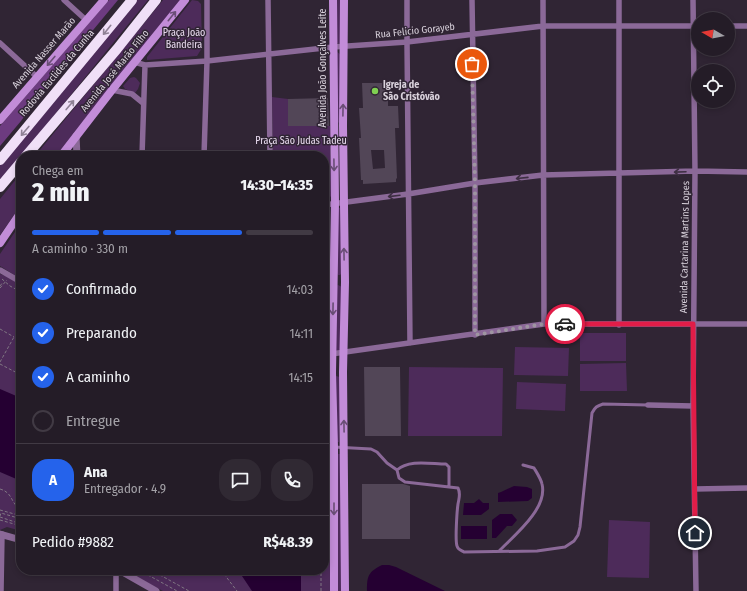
<!DOCTYPE html>
<html lang="pt">
<head>
<meta charset="utf-8">
<style>
  body { margin:0; font-family:"Fira Sans Condensed",sans-serif; background:#302933; color:#f1f3f6; height:100vh; display:flex; flex-direction:column; font-size:15px; white-space:nowrap }
  * { box-sizing:border-box; margin:0 }
  p { font-size:13px; color:#a3a1a7 }
  .icon { flex:none; width:22px; height:22px; fill:none; stroke:currentColor; stroke-width:2; stroke-linecap:round; stroke-linejoin:round }
  .map { position:relative; flex:1; overflow:hidden }
  .drawer { position:absolute; left:16px; top:151px; width:313px; height:424px; display:flex; flex-direction:column; background:#241c27; border-radius:16px; box-shadow:0 2px 6px #0003,0 0 0 1px #413a44 }
  .drawer>* { flex:none }
  .needle { width:26px; rotate:279deg }
  .buttons { position:absolute; left:691px; top:12px; display:grid; gap:8px }
  .buttons a { display:grid; place-items:center; width:44px; height:44px; border-radius:50%; background:#241c27; box-shadow:0 2px 6px #0003,0 0 0 1px #413a44; font-size:20px }
  .pin { position:absolute; display:grid; place-items:center; width:34px; height:34px; color:#fff; margin:-17px; border:2px solid #fff; border-radius:50%; box-shadow:0 1px 4px #0007 }
  .courier { position:absolute; display:grid; place-items:center; width:40px; height:40px; margin:-20px; border:3px solid #e11d48; border-radius:50%; background:#fff; color:#222; box-shadow:0 1px 5px #0007 }
  .head em { font-style:normal; font-weight:800 }
  .head div { display:flex; flex-direction:column-reverse }
  .head { display:flex; align-items:center; justify-content:space-between; height:68px; padding:0 16px }
  h1 { font-size:26px; font-weight:800; line-height:30px }
  .bar { display:grid; grid-template-columns:repeat(4,1fr); gap:6px 4px; align-content:center; height:48px; padding:0 16px }
  .bar i { height:5px; border-radius:3px; background:#413a44 }
  .bar .active { background:#2563eb }
  .bar p { grid-column:span 4 }
  .line { display:flex; align-items:center; gap:10px; padding:0 16px; border-top:1px solid #413a44 }
  .line div { flex:1 }
  .round { display:grid; place-items:center; flex:none; width:42px; height:42px; border-radius:16px; background:#302933 }
  ol { padding:0 16px; list-style:none }
  li { display:flex; align-items:center; gap:12px; height:44px }
  li p { margin-inline-start:auto }
  li .icon { padding:4px; border-radius:50%; background:#2563eb; color:#fff; stroke-width:4 }
  li:last-child { color:#a3a1a7 }
  li i { width:22px; height:22px; border:2px solid #413a44; border-radius:50% }
  .map>svg:first-child { display:block }
  .green { fill:#4d2b5a }
  .forest { fill:#6d3b80 }
  .water { fill:#250032 }
  .building { fill:#524657; fill-rule:evenodd }
  .lines { fill:none; stroke-linecap:round; stroke-linejoin:round }
  .path { stroke:#807783; stroke-width:1; stroke-dasharray:3 2; stroke-linecap:butt }
  .service { stroke:#8b6998; stroke-width:3 }
  .minor { stroke:#8b6998; stroke-width:5.5 }
  .tertiary { stroke:#8b6998; stroke-width:7 }
  .secondary { stroke:#c28cd8; stroke-width:8 }
  .motorway { stroke:#f0dff7; stroke-width:10 }
  .oneway { stroke:#6a4e76 }
  .oneway2 { stroke:#908296 }
  .oneway3 { stroke:#3e2f43 }
  .done { stroke:#9e95a1; stroke-width:4; stroke-dasharray:0 7.2 }
  .route { stroke:#e11d48; stroke-width:5 }
  .poi-dot { fill:#80d052; stroke:#302534; stroke-width:1.5 }
  .labels { text-anchor:middle; dominant-baseline:central; stroke-width:3; stroke-linejoin:round; paint-order:stroke }
  .street-label { font-size:10px; fill:#d9d2dc; stroke:#302534 }
  .park-label { font-size:10px; fill:#ecdef2; stroke:#302534 }
  .poi-label { font-size:10px; font-weight:bold; fill:#d9d2dc; stroke:#302534; text-anchor:start }
</style>
</head>
<body>
<div class="map">
<svg width="747" height="591" viewBox="0 0 747 591">
  <rect width="100%" height="100%" fill="#302534"/>
  <!-- green -->
  <path class="green" d="M137 0H148L0 182V165Z
    M163 0H182L57 156H35Z
    M192 0 198 1 201 4 202 48 197 56 147 60V57Z
    M335 0H341V42L339 44 337 43Z
    M337 52 340 54V123L337 122Z
    M134 77 136 78 140 83 138 89 135 93 125 89 123 86 130 78Z
    M272 97 288 99V126H330L331 196 327 201H324V156H273Z
    M21 173V205L0 235V199Z
    M338 208H340L342 273 340 275H338L337 273Z
    M21 223V279L0 266V254Z
    M0 274 6 276 21 285V531L7 527 0 530Z
    M338 285 342 287 340 349 339 351H335L336 286Z
    M580 333H626V361H580Z
    M515 347 569 348 568 376 514 375Z
    M626 363 627 391H580V364Z
    M409 367 503 368 502 436H408Z
    M336 376 340 377 339 442H336Z
    M517 382 566 384 565 411 516 409Z
    M337 454H340L342 591H336Z
    M324 482 330 489 331 591H163L124 570H324Z
    M609 520 650 522 649 578 607 577Z"/>
  <!-- forest -->
  <path class="forest" d="M109 0H118L45 88 21 121 0 146V126Z"/>
  <!-- water -->
  <path class="water" d="M0 389 21 398V481L0 472Z
    M514 486 527 487 532 489V498L528 501 498 502V493L501 492Z
    M479 499 483 503H489V509L481 515H463L464 503H474Z
    M500 514H512L517 520 512 526H507L496 538H492V520Z
    M461 526H487V539H461Z
    M382 565H389L396 567 445 591H367C367 576 368 572 382 565Z
    M238 570H301V591H252Z"/>
  <!-- building -->
  <path class="building" d="M362 83H388V106H398L399 128H395L397 178 396 179V182L363 184V180H361L359 138H361L359 108H363ZM371 150H384L385 168 373 169Z
    M328 98 329 126H288V99Z
    M364 367H400L401 436H365Z
    M362 484H403L410 486V539H362Z"/>
  <g class="lines">
    <!-- path -->
    <path class="path" d="M2 279 10 286 21 292
      M0 286 3 282
      M0 288 7 280
      M0 329 14 337
      M0 362 14 337 21 340
      M0 364 21 375
      M0 489C14 493 10 504 21 509
      M0 510 18 515V518L1 513 0 516
      M0 517 21 524
      M0 520 21 526
      M139 570 177 591
      M151 570 189 591
      M221 570 237 591
      M321 591V570"/>
    <!-- service -->
    <path class="service" d="M334 447 371 449 377 452 387 463 397 470 399 478 405 482 458 488C461 494 459 498 458 504 457 511 455 540 457 546 458 550 461 550 464 552L537 551 565 547 574 541 578 535 580 527 592 413C595 407 597 406 603 404L648 405
      M397 470C409 459 431 464 446 464L449 467V486
      M500 550C515 535 548 508 542 484 541 479 537 473 534 468L523 465"/>
    <!-- minor -->
    <path class="minor" d="M64 0 86 20
      M268 0 270 156
      M407 0V42L410 343
      M472 0 475 183V335
      M543 0 544 324
      M619 0V325
      M693 0 695 171 693 406 696 591
      M728 26H747
      M0 43 37 77
      M134 62 145 65 207 61 333 47 407 42 543 26H698
      M112 90 132 94 143 103
      M142 156 145 65
      M204 156 207 61V0
      M324 205 408 194 475 183 543 175 695 171 747 172
      M0 270 21 282
      M324 355 544 324H747
      M648 405 693 406
      M695 489 747 488
      M1 591 2 534
      M116 591V570"/>
    <!-- tertiary -->
    <path class="tertiary" d="M76 136 77 156
      M324 472 334 468
      M324 478 334 486
      M0 534 21 540
      M119 570 156 591"/>
    <!-- secondary -->
    <path class="secondary" d="M333 0 335 203 332 373 334 447V591
      M344 0 343 126 345 282 343 372 345 591
      M0 120 104 0
      M61 156 112 90 185 0
      M0 243 21 212"/>
    <!-- motorway -->
    <path class="motorway" d="M26 156 117 49 156 0
      M0 160 132 0
      M0 187 21 162"/>
  </g>
  <!-- one-way arrows -->
  <defs><path id="oneway-shaft" d="M-6 0H5M1.5-3L5.5 0L1.5 3" fill="none" stroke-width="1.6" stroke-linecap="round" stroke-linejoin="round"/></defs>
  <g class="oneway">
    <use href="#oneway-shaft" transform="translate(172 16) rotate(-51)"/>
    <use href="#oneway-shaft" transform="translate(51 61) rotate(130)"/>
    <use href="#oneway-shaft" transform="translate(343 110) rotate(-89)"/>
    <use href="#oneway-shaft" transform="translate(334 165) rotate(89)"/>
    <use href="#oneway-shaft" transform="translate(344 254) rotate(-91)"/>
    <use href="#oneway-shaft" transform="translate(333 309) rotate(91)"/>
    <use href="#oneway-shaft" transform="translate(344 426) rotate(-91)"/>
    <use href="#oneway-shaft" transform="translate(334 509) rotate(90)"/>
  </g>
  <g class="oneway2">
    <use href="#oneway-shaft" transform="translate(107 30) rotate(129)"/>
    <use href="#oneway-shaft" transform="translate(70 105) rotate(-50)"/>
    <use href="#oneway-shaft" transform="translate(25 131) rotate(130)"/>
  </g>
  <g class="oneway3">
    <use href="#oneway-shaft" transform="translate(680 172) rotate(178)"/>
    <use href="#oneway-shaft" transform="translate(522 178) rotate(174)"/>
    <use href="#oneway-shaft" transform="translate(394 196) rotate(173)"/>
  </g>
  <g class="lines">
    <!-- done -->
    <path class="done" d="M472 64 475 183V335L544 324H565"/>
    <!-- route -->
    <path class="route" d="M565 324H693L695 533"/>
  </g>
  <!-- markers -->
  <circle class="poi-dot" cx="375" cy="91" r="4"/>
  <g class="labels">
    <!-- street labels -->
    <g class="street-label">
      <text transform="translate(415 31) rotate(-6)">Rua Felicio Gorayeb</text>
      <text transform="translate(44 53) rotate(-49)">Avenida Nasser Marão</text>
      <text transform="translate(323 68) rotate(-90)">Avenida João Gonçalves Leite</text>
      <text transform="translate(115 71) rotate(-51)">Avenida José Marão Filho</text>
      <text transform="translate(57 73) rotate(-50)">Rodovia Euclides da Cunha</text>
      <text transform="translate(685 247) rotate(-89)">Avenida Cartarina Martins Lopes</text>
    </g>
    <!-- park labels -->
    <g class="park-label">
      <text x="184" y="33">Praça João<tspan x="184" dy="12">Bandeira</tspan></text>
      <text x="301" y="141">Praça São Judas Tadeu</text>
    </g>
    <!-- poi labels -->
    <g class="poi-label">
      <text x="383" y="85">Igreja de<tspan x="383" dy="12">São Cristóvão</tspan></text>
    </g>
  </g>
</svg>
<div class="buttons">
<a><svg class="needle" viewBox="-14 -14 28 28"><path d="M0-13l5 13h-10z" fill="#e53935"/><path d="M0 13l5-13h-10z" fill="#a3a1a7"/></svg></a>
<a><svg class="icon" aria-label="locate" viewBox="0 0 24 24"><circle cx="12" cy="12" r="6"/><path d="M12 2v4M12 18v4M2 12h4M18 12h4"/></svg></a>
</div>
<div class="pin" style="left:472px;top:64px;background:#ea580c"><svg class="icon" aria-label="bag" viewBox="0 0 24 24"><path d="M5 8h14l-1 12H6zM9 8a3 3 0 0 1 6 0"/></svg></div>
<div class="pin" style="left:695px;top:533px;background:#1f2937"><svg class="icon" aria-label="home" viewBox="0 0 24 24"><path d="M3 11l9-7 9 7M6 9v11h12V9"/></svg></div>
<div class="courier" style="left:565px;top:324px"><svg class="icon" aria-label="car" viewBox="0 0 24 24"><path d="M5 17H2v-5l4-1 3-4h7l3 4 3 1v5h-3M9 17h6M6 11h13"/><circle cx="7" cy="17" r="2"/><circle cx="17" cy="17" r="2"/></svg></div>
<section class="drawer">
<div class="head"><div><h1>2 min</h1><p>Chega em</p></div><em>14:30–14:35</em></div>
<div class="bar"><i class="active"></i><i class="active"></i><i class="active"></i><i></i><p>A caminho · 330 m</p></div>
<ol>
<li><svg class="icon" aria-label="check" viewBox="0 0 24 24"><path d="M5 12l5 5 9-10"/></svg>Confirmado<p>14:03</p></li>
<li><svg class="icon" aria-label="check" viewBox="0 0 24 24"><path d="M5 12l5 5 9-10"/></svg>Preparando<p>14:11</p></li>
<li><svg class="icon" aria-label="check" viewBox="0 0 24 24"><path d="M5 12l5 5 9-10"/></svg>A caminho<p>14:15</p></li>
<li><i></i>Entregue</li>
</ol>
<div class="line" style="height:72px"><b class="round" style="background:#2563eb;color:#fff">A</b><div><b>Ana</b><p>Entregador · 4.9</p></div><a class="round"><svg class="icon" aria-label="chat" viewBox="0 0 24 24"><path d="M4 5h16v11H9l-5 4z"/></svg></a><a class="round"><svg class="icon" aria-label="phone" viewBox="0 0 24 24"><path d="M5 4h4l2 5-3 2q2 4 5 5l2-3 5 2v4C11 20 4 13 5 4z"/></svg></a></div>
<div class="line" style="height:52px"><div>Pedido #9882</div><b>R$48.39</b></div>
</section>
</div>
</body>
</html>
